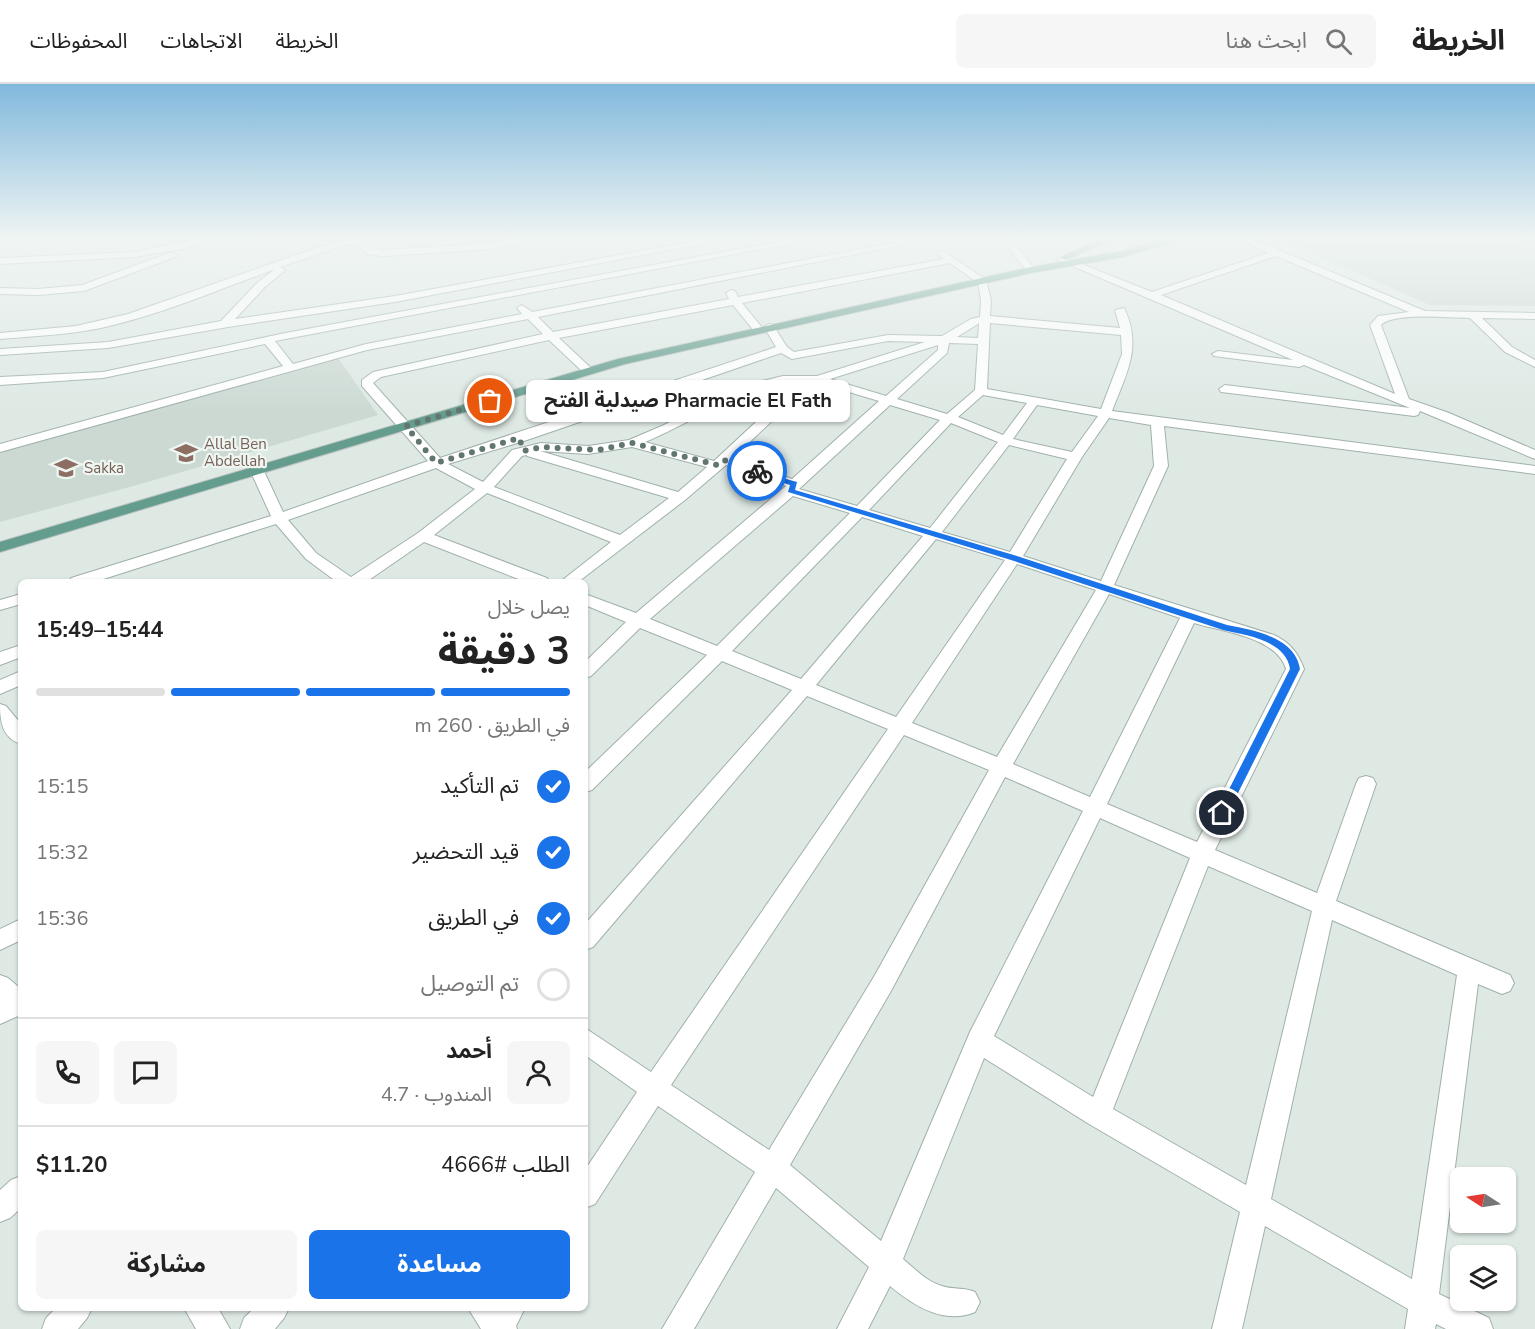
<!DOCTYPE html>
<html lang="ar">
<head>
<meta charset="utf-8">
<style>
  body { margin:0; font-family:"Nunito Sans","Noto Sans Arabic",sans-serif; background:#f6f6f6; color:#222; direction:rtl; height:100vh; display:flex; flex-direction:column; font-size:22px; white-space:nowrap }
  * { box-sizing:border-box; margin:0 }
  p { font-size:20px; color:#767676 }
  .icon { flex:none; width:33px; height:33px; fill:none; stroke:currentColor; stroke-width:2; stroke-linecap:round; stroke-linejoin:round }
  .map { position:relative; flex:1; overflow:hidden; direction:ltr }
  .details { position:absolute; left:18px; top:495px; width:570px; height:732px; display:flex; flex-direction:column; background:#fff; border-radius:9px; box-shadow:0 2px 4px #0004; direction:rtl }
  .details>* { flex:none }
  .needle { width:39px; rotate:282deg }
  .tools { position:absolute; left:1450px; top:1083px; display:grid; gap:12px }
  .tools a { display:grid; place-items:center; width:66px; height:66px; border-radius:9px; background:#fff; box-shadow:0 2px 4px #0004; font-size:30px }
  .pin { position:absolute; display:grid; place-items:center; width:51px; height:51px; color:#fff; margin:-26px; border:3px solid #fff; border-radius:50%; box-shadow:0 2px 6px #0007 }
  .courier { position:absolute; display:grid; place-items:center; width:60px; height:60px; margin:-30px; border:4px solid #1a73e8; border-radius:50%; background:#fff; color:#222; box-shadow:0 2px 8px #0007 }
  .bubble { position:absolute; height:42px; border-radius:9px; background:#fff; box-shadow:0 2px 4px #0004; font-size:20px; font-weight:700; line-height:42px; text-align:center; direction:rtl }
  .overview em { font-style:normal; font-weight:700 }
  .overview div { display:flex; flex-direction:column-reverse }
  .overview { display:flex; align-items:center; justify-content:space-between; height:102px; padding:0 18px }
  h1 { font-size:39px; font-weight:700; line-height:45px }
  .bar { display:grid; grid-template-columns:repeat(4,1fr); gap:9px 6px; align-content:center; height:72px; padding:0 18px }
  .bar i { height:8px; border-radius:4px; background:#e0e0e0 }
  .bar .selected { background:#1a73e8 }
  .bar p { grid-column:span 4 }
  .line { display:flex; align-items:center; gap:15px; padding:0 18px; border-top:2px solid #e0e0e0 }
  .line div { flex:1 }
  .round { display:grid; place-items:center; flex:none; width:63px; height:63px; border-radius:9px; background:#f6f6f6 }
  ol { padding:0 18px; list-style:none }
  li { display:flex; align-items:center; gap:18px; height:66px }
  li p { margin-inline-start:auto }
  li .icon { padding:6px; border-radius:50%; background:#1a73e8; color:#fff; stroke-width:4 }
  li:last-child { color:#767676 }
  li i { width:33px; height:33px; border:3px solid #e0e0e0; border-radius:50% }
  .cta { display:flex; gap:12px; margin-top:auto; padding:12px 18px }
  .cta a { flex:1; height:69px; border-radius:9px; background:#1a73e8; color:#fff; font-size:24px; font-weight:700; line-height:69px; text-align:center }
  .cta a+a { background:#f6f6f6; color:#222 }
  header { display:flex; align-items:center; gap:36px; box-sizing:border-box; height:84px; padding:0 30px; background:#fff; border-bottom:2px solid #e0e0e0 }
  header strong { font-size:28px }
  nav { display:flex; gap:33px; margin-inline-start:auto; font-size:21px }
  .search { width:420px; height:54px; background:#f6f6f6; display:flex; align-items:center; gap:15px; box-sizing:border-box; padding:0 21px; border-radius:9px; color:#767676; font-size:22px }
  .map>svg:first-child { display:block }
  .built { fill:#ccd9d3 }
  .lines { fill:none; stroke-linecap:round; stroke-linejoin:round }
  .minor-casing { stroke:#a1b0ab; stroke-width:2 }
  .primary-casing { stroke:#bcc3c1; stroke-width:2 }
  .minor { fill:#fff; fill-rule:evenodd }
  .primary { fill:#649d8e; fill-rule:evenodd }
  .route { fill:#1a73e8 }
  .done { stroke:#627670; stroke-width:6; stroke-dasharray:0 10.8 }
  .labels { text-anchor:middle; dominant-baseline:central; stroke-width:4.5; stroke-linejoin:round; paint-order:stroke }
  .far-education-label { font-size:15px; fill:#785e54; stroke:#eef6f2; text-anchor:start }
</style>
</head>
<body>
<header>
<strong>الخريطة</strong>
<div class="search"><svg class="icon" aria-label="search" viewBox="0 0 24 24"><circle cx="10" cy="10" r="6"/><path d="M15 15l6 6"/></svg>ابحث هنا</div>
<nav><a>الخريطة</a><a>الاتجاهات</a><a>المحفوظات</a></nav>
</header>
<div class="map">
<svg width="1535" height="1245" viewBox="0 0 1535 1245">
  <rect width="100%" height="100%" fill="#dee9e4"/>
  <!-- built -->
  <path class="built" d="M1278 154H1535V222L1430 221Z
    M338 274 378 331 137 401 0 438V367Z"/>
  <g class="lines">
    <!-- minor casing -->
    <g class="minor-casing">
      <path id="minor" d="M202 154H217L187 164 134 173 0 180V174L134 168Z
        M353 154 366 158 374 165 383 166 480 160 527 154H556L480 166 383 172 368 170 357 160 345 161 280 183 285 186 283 188 265 203 235 235 395 212 712 154H733L395 218 228 243 108 264 0 271V265L108 258 221 237 257 199 275 185C218 206 161 231 101 244 68 251 34 252 0 255V249L76 242 128 230 310 166Z
        M799 154H820L275 257 293 280 366 260 522 230 517 224 522 221 532 228 918 154H938L538 233 553 248 729 215 726 209 731 206 735 207 738 213 944 175 937 169 942 166 986 196 991 216 990 232 1120 244 1115 226 1124 224C1143 263 1126 290 1112 327L1535 382V390L1164 342 1168 382 1114 501 1274 551C1290 559 1298 568 1304 585L1215 766 1317 809 1356 700 1359 694 1366 692 1373 694 1376 700 1336 817 1510 891 1514 899 1510 907 1502 910 1478 900 1439 1210 1489 1234 1493 1245H1446L1436 1240 1435 1245H1405L1408 1225 1265 1142 1242 1245H1212L1240 1128 1089 1040 984 974 903 1175C915 1185 927 1198 942 1202 954 1206 964 1203 975 1208L980 1218 975 1228C944 1241 914 1222 890 1202L868 1245H837L869 1183 776 1104 694 1245H662L755 1088 658 1022 595 1120 585 1124V1086L637 1008 585 971V944L651 988 888 645 807 612 593 863 585 866V840L792 606 722 577 592 706 585 708V688L707 571 640 544 591 592 585 594V578L626 538 585 521V510L636 529 786 402 726 381 685 416 578 498H560L611 458 487 409 434 451 547 494 549 498H526L424 458 366 498H337L306 475 276 440 94 498H69L71 494 271 432 250 386 252 383H262L283 428 428 377 362 302V296L373 288 543 250 528 235 367 266 0 368V360L283 282 265 260 103 294 0 301V293L103 288 285 249ZM950 179 978 199 981 216 980 233 971 235 942 252 888 251 794 268 787 263 773 241 769 240 764 243 776 263 440 374 373 299 381 293 549 256 584 289 588 290 594 287 592 285 559 254 733 221 755 248 759 249 764 246 742 219ZM979 239 978 254 957 253 978 240ZM990 239 1121 251 1122 270 1101 325 987 305ZM888 257 925 258 817 292H783L734 304 664 341 629 356 588 362 541 359 512 366 483 398 448 380 524 357 781 269 792 275ZM949 259 978 260 975 306 947 330 897 315 947 269ZM938 261V266L886 312 830 295ZM803 299 788 308 714 377 645 358C700 335 741 301 803 299ZM819 299 879 317 792 395 733 374 796 314ZM983 311 1027 319 1003 351 958 333ZM890 321 940 336 857 422 799 405ZM1037 321 1098 332 1072 368 1013 355ZM1109 334 1151 341 1154 382 1101 497 1023 472 1082 373ZM951 339 998 358 930 444 869 426ZM1009 361 1067 375 1010 468 942 448ZM632 363 707 383 678 408 540 367 588 370ZM527 371V372L669 414 620 451 494 403 522 372ZM436 384 475 405 418 449 351 493 316 469 288 436ZM793 412 850 429 717 562 650 535ZM862 433 923 452 801 595 732 567ZM936 455 1005 476 896 633 816 601ZM1017 480 1096 506 997 673 912 639ZM1109 510 1180 534 1090 713 1013 680ZM1194 539C1223 548 1277 553 1286 585L1197 758 1107 720ZM904 651 989 686 875 891 769 1066 671 1001ZM1005 693 1083 727 970 948 881 1157 790 1081 891 907ZM1100 734 1190 774 1093 1013 994 952ZM1208 782 1312 827 1246 1101 1113 1025ZM1332 836 1457 891 1412 1195 1271 1115Z
        M1001 154H1010L1034 184V188H1028Z
        M1237 154H1250L1425 227 1535 229V235L1482 234 1512 263 1535 276V283L1505 268 1470 234C1451 234 1394 228 1381 241L1409 315 1449 329 1535 366V375L1420 327 1418 331 1414 332 1221 308 1219 305 1225 301 1410 324 1304 281 1299 283 1214 272 1212 270 1218 267 1293 276 1056 175 1064 173 1152 208 1268 169ZM1276 172 1409 228 1378 232 1370 241 1395 310 1161 211Z
        M172 168 177 171 175 173 84 207 38 211 0 210V204L38 205 82 201Z
        M21 510V520L0 526V516Z
        M21 561V573L0 581V568Z
        M21 587V601L0 610V596Z
        M0 620 6 622 21 640V660C2 654 0 637 0 620Z
        M21 835V856L0 866V845Z
        M0 891 8 894 21 905V933L18 932 0 940Z
        M21 1092V1124L10 1134 0 1138V1106L11 1096Z
        M56 1224H92L87 1234 78 1245H42L46 1234Z
        M184 1224H218L230 1245H196Z
        M254 1224H289L284 1234 275 1245H240L244 1234Z
        M468 1224H525L516 1242 517 1245H481Z"/>
    </g>
    <!-- primary casing -->
    <g class="primary-casing">
      <path id="primary" d="M1102 154H1115L1067 176 1059 174Z
        M1152 154H1189L1123 173 1031 189 625 280 0 468V458L618 275 1031 183 1122 167 1152 158Z"/>
    </g>
    <!-- minor -->
    <use href="#minor" class="minor"/>
    <!-- primary -->
    <use href="#primary" class="primary"/>
  </g>
  <!-- sky -->
  <linearGradient id="sky" x2="0" y2="1"><stop stop-color="#81b9dd"/><stop offset="0.47" stop-color="#f0f5f3"/><stop offset="1" stop-color="#f0f5f3" stop-opacity="0"/></linearGradient>
  <rect width="1535" height="329" fill="url(#sky)"/>
  <!-- route -->
  <path class="route" d="M754 386 797 398 795 406 1017 472 1227 541C1253 546 1295 553 1300 585L1226 733 1222 734 1217 729 1290 585C1286 556 1245 551 1223 546L1011 476 788 408 790 401 754 389Z"/>
  <g class="lines">
    <!-- done -->
    <path class="done" d="M490 317 406 342 436 379 519 354 524 367 541 363 598 366 632 359 717 381 724 376 757 387"/>
  </g>
  <!-- icons -->
  <defs>
    <g id="school-bare" transform="scale(1.8)"><path d="M0-5L7-2L0 1L-7-2ZM-4 1L0 2.5L4 1V4Q0 6-4 4Z" fill="#8d6e63" stroke="#eef6f2" stroke-width="2.5" paint-order="stroke"/></g>
  </defs>
  <g fill-rule="evenodd">
    <use href="#school-bare" x="186" y="369"/>
    <use href="#school-bare" x="66" y="384"/>
  </g>
  <g class="labels">
    <!-- far-education labels -->
    <g class="far-education-label">
      <text x="204" y="360">Allal Ben<tspan x="204" dy="17">Abdellah</tspan></text>
      <text x="84" y="384">Sakka</text>
    </g>
  </g>
</svg>
<div class="tools">
<a><svg class="needle" viewBox="-14 -14 28 28"><path d="M0-13l5 13h-10z" fill="#e53935"/><path d="M0 13l5-13h-10z" fill="#767676"/></svg></a>
<a><svg class="icon" aria-label="layers" viewBox="0 0 24 24"><path d="M12 4l9 5-9 5-9-5zM3 14l9 5 9-5"/></svg></a>
</div>
<div class="pin" style="left:490px;top:317px;background:#ea580c"><svg class="icon" aria-label="bag" viewBox="0 0 24 24"><path d="M5 8h14l-1 12H6zM9 8a3 3 0 0 1 6 0"/></svg></div>
<div class="pin" style="left:1222px;top:729px;background:#1f2937"><svg class="icon" aria-label="home" viewBox="0 0 24 24"><path d="M3 11l9-7 9 7M6 9v11h12V9"/></svg></div>
<div class="courier" style="left:757px;top:387px"><svg class="icon" aria-label="bike" viewBox="0 0 24 24"><circle cx="6" cy="16" r="4"/><circle cx="18" cy="16" r="4"/><path d="M6 16l4-8h5l3 8M10 8l3 8H6M13 5h3"/></svg></div>
<div class="bubble" style="left:526px;top:296px;width:324px">Pharmacie El Fath صيدلية الفتح</div>
<section class="details">
<div class="overview"><div><h1>3 دقيقة</h1><p>يصل خلال</p></div><em>15:44–15:49</em></div>
<div class="bar"><i class="selected"></i><i class="selected"></i><i class="selected"></i><i></i><p>في الطريق · 260 m</p></div>
<ol>
<li><svg class="icon" aria-label="check" viewBox="0 0 24 24"><path d="M5 12l5 5 9-10"/></svg>تم التأكيد<p>15:15</p></li>
<li><svg class="icon" aria-label="check" viewBox="0 0 24 24"><path d="M5 12l5 5 9-10"/></svg>قيد التحضير<p>15:32</p></li>
<li><svg class="icon" aria-label="check" viewBox="0 0 24 24"><path d="M5 12l5 5 9-10"/></svg>في الطريق<p>15:36</p></li>
<li><i></i>تم التوصيل</li>
</ol>
<div class="line" style="height:108px"><a class="round"><svg class="icon" aria-label="person" viewBox="0 0 24 24"><circle cx="12" cy="8" r="4"/><path d="M4 21q1-7 8-7t8 7"/></svg></a><div><b>أحمد</b><p>المندوب · 4.7</p></div><a class="round"><svg class="icon" aria-label="chat" viewBox="0 0 24 24"><path d="M4 5h16v11H9l-5 4z"/></svg></a><a class="round"><svg class="icon" aria-label="phone" viewBox="0 0 24 24"><path d="M5 4h4l2 5-3 2q2 4 5 5l2-3 5 2v4C11 20 4 13 5 4z"/></svg></a></div>
<div class="line" style="height:78px"><div>الطلب #4666</div><b>$11.20</b></div>
<div class="cta"><a>مساعدة</a><a>مشاركة</a></div>
</section>
</div>
</body>
</html>
